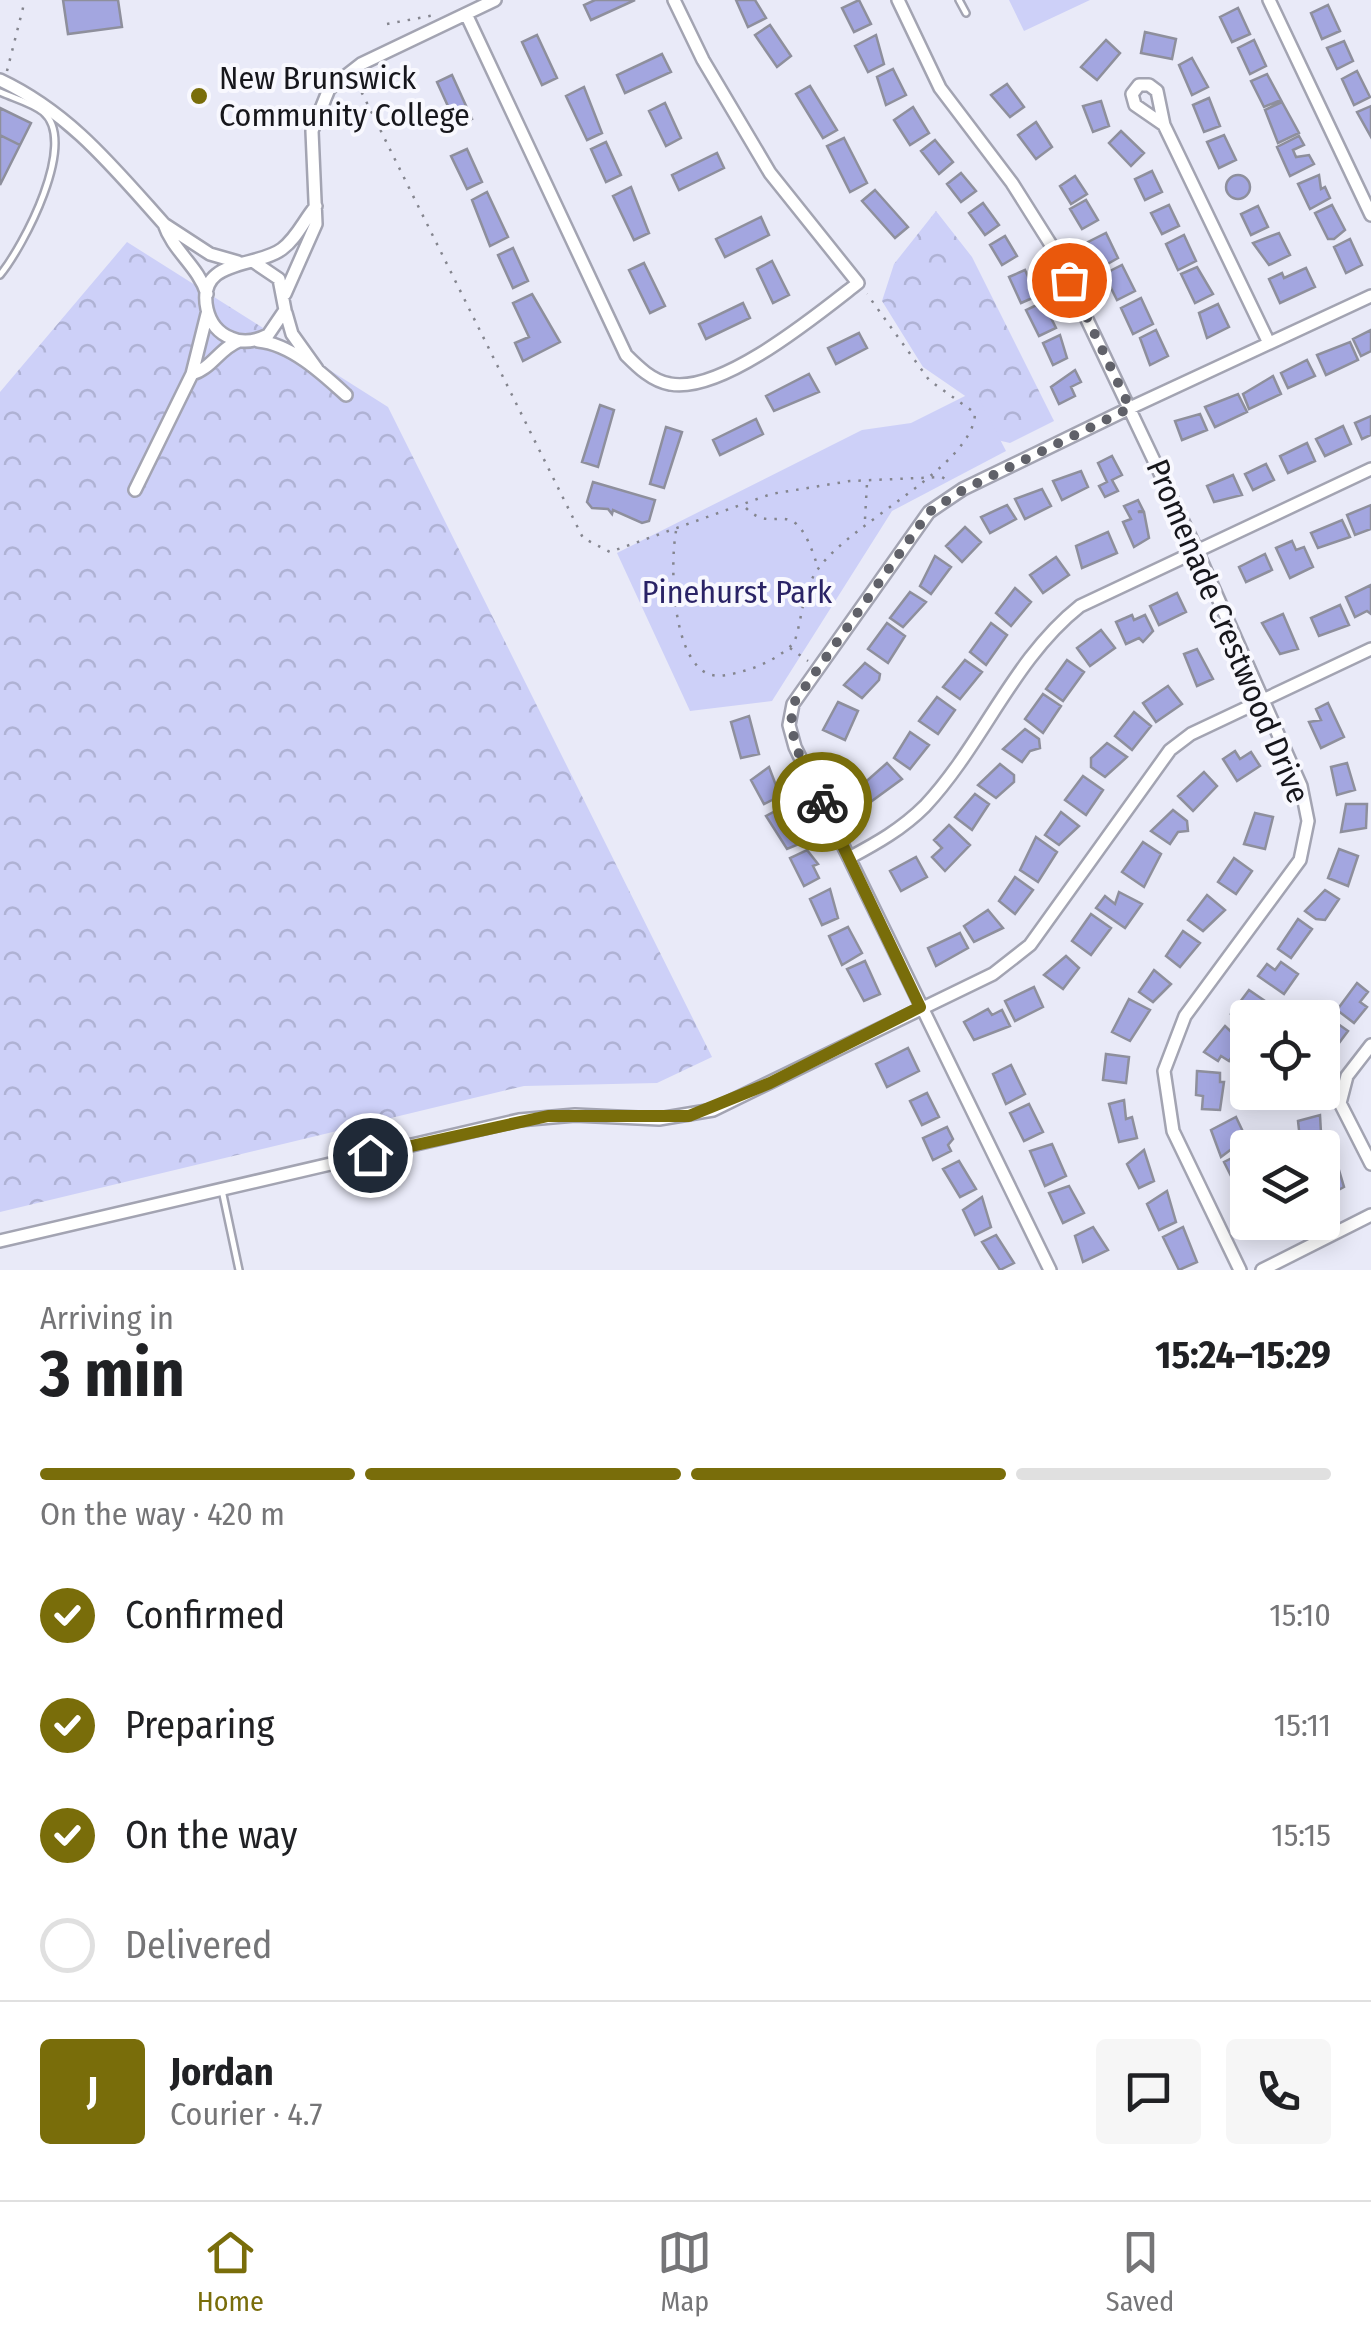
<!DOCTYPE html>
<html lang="en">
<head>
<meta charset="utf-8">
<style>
  body { margin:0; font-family:"Fira Sans Condensed",sans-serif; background:#f6f6f6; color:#202124; height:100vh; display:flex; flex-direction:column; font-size:38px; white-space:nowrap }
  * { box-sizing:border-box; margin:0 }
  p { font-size:32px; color:#757577 }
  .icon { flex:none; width:55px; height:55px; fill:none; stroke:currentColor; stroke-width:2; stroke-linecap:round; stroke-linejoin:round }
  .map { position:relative; height:1270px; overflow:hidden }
  .side { display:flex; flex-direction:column; background:#fff; flex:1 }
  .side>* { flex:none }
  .tools { position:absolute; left:1230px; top:1000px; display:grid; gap:20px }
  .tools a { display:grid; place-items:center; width:110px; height:110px; border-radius:10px; background:#fff; box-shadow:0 5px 25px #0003; font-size:50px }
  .pin { position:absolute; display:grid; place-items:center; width:85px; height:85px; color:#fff; margin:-42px; border:5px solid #fff; border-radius:50%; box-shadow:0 2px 10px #0007 }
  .courier { position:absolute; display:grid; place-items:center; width:100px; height:100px; margin:-50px; border:8px solid #796d0a; border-radius:50%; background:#fff; color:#222; box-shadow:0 2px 12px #0007 }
  .summary em { font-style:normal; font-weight:700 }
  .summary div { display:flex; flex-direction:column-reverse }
  .summary { display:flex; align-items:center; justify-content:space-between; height:170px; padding:0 40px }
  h1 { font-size:65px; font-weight:700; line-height:75px }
  .bar { display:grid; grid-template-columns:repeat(4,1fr); gap:15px 10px; align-content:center; height:120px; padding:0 40px }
  .bar i { height:12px; border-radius:8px; background:#e0e0e0 }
  .bar .active { background:#796d0a }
  .bar p { grid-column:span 4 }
  .line { display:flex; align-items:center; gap:25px; padding:0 40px; border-top:2px solid #e0e0e0 }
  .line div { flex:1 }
  .round { display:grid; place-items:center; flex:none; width:105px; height:105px; border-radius:10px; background:#f6f6f6 }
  ol { padding:0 40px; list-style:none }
  li { display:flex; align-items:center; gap:30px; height:110px }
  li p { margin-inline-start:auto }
  li .icon { padding:10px; border-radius:50%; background:#796d0a; color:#fff; stroke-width:4 }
  li:last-child { color:#757577 }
  li i { width:55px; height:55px; border:5px solid #e0e0e0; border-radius:50% }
  .tab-bar { display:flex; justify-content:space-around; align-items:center; height:140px; border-top:2px solid #e0e0e0; background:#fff; font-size:28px; color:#757577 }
  .tab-bar a { display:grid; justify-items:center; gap:5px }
  .tab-bar .active { color:#796d0a }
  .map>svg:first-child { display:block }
  .forest { fill:url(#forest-crowns) }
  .park { fill:#cdd0f8 }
  .building { fill:#a3a6e0; stroke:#8e8f9c; stroke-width:2.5 }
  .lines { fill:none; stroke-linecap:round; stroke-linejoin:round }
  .service-casing { stroke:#a3a4b2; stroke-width:10 }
  .minor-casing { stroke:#a3a4b2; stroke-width:16 }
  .path { stroke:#84858e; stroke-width:2.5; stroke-dasharray:2.5 8; stroke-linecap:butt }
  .service { stroke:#fff; stroke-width:5 }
  .minor { stroke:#fff; stroke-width:11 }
  .done { stroke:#606169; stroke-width:10; stroke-dasharray:0 18 }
  .route { stroke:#796d0a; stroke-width:12 }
  .poi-dot { fill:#796d0a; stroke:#f8f8fe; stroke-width:4 }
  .labels { text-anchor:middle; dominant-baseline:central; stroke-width:8; stroke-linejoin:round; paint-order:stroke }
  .poi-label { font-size:32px; fill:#17171c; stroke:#f8f8fe; text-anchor:start }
  .park-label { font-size:32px; fill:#2a2366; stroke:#f8f8fe }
  .street-label { font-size:32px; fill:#17171c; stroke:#f8f8fe }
</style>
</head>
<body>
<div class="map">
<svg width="1371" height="1270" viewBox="0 0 1371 1270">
  <defs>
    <pattern id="forest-crowns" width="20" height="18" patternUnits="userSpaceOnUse" patternTransform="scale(2.5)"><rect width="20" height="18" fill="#cdd0f8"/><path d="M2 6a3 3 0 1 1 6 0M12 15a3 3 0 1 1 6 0" fill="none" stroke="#afb2d4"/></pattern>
  </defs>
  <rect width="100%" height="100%" fill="#e9eaf8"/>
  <!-- forest -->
  <path class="forest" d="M936 211 972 257 1054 421 1010 443 980 436 974 402 923 367 882 301 894 264Z
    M127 242 388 407 712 1057 657 1083 524 1086 0 1212V392Z"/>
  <!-- park -->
  <path class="park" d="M1009 0H1090L1024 31Z
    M975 391 1006 451 892 511 772 701 690 711 617 553 862 430 911 423Z"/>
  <!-- building -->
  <path class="building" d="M63 0H118L122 27 68 34Z
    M595 0H635L591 20 584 5Z
    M736 0H755L766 18 748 27Z
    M859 0 871 24 854 32 842 8Z
    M1328 5 1340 31 1322 39 1311 13Z
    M1238 8 1250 34 1232 42 1220 17Z
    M770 25 791 56 777 67 755 35Z
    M1145 32 1176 39 1172 59 1141 53Z
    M537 35 557 78 542 85 522 42Z
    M876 35 884 64 868 72 855 46Z
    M1106 40 1120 53 1097 80 1081 67Z
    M1254 40 1266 66 1250 74 1238 48Z
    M1344 41 1353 61 1337 69 1327 48Z
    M662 54 671 72 625 93 617 75Z
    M1192 58 1208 87 1192 95 1179 65Z
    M893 69 906 95 886 105 877 77Z
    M1357 71 1370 97 1354 105 1342 79Z
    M1267 74 1281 100 1264 107 1251 81Z
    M452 75 472 119 457 126 437 82Z
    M1007 84 1024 107 1010 117 991 95Z
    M810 86 837 130 823 138 796 94Z
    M584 87 602 133 587 140 566 96Z
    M1209 98 1220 126 1204 132 1193 105Z
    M1101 101 1109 126 1093 132 1083 106Z
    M1282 102 1299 133 1278 143 1265 110Z
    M665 103 681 138 666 146 649 111Z
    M1371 106V137L1357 112Z
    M913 107 929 133 910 145 894 120Z
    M0 108 31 123 20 145 0 135Z
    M1036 122 1052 147 1036 159 1018 135Z
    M1121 131 1144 153 1131 166 1109 143Z
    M0 135 20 145 0 185Z
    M1224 135 1236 160 1219 168 1207 142Z
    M1299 136 1304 145 1293 150 1296 157 1309 155 1314 164 1290 176 1277 147Z
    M844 138 867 183 850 192 827 146Z
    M935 140 953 162 939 174 921 151Z
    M606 142 621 175 606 182 591 149Z
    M467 149 482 182 467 189 451 156Z
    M717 153 724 168 679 190 672 175Z
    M1152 171 1162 192 1145 200 1135 179Z
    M961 173 976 191 961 202 947 184Z
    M1319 175 1321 189 1325 187 1330 198 1310 209 1298 184Z
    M1226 187a12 12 0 1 1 24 0a12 12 0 1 1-24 0Z
    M1075 176 1087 194 1071 204 1060 186Z
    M631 187 649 233 634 240 613 196Z
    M875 190 908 227 895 238 862 201Z
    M487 192 508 237 490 246 472 200Z
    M1086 200 1098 220 1082 229 1070 209Z
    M983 203 999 225 985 235 969 213Z
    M1169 205 1179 226 1162 234 1151 213Z
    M1332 205 1345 230 1334 239H1328L1315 213Z
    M1258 206 1268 227 1251 235 1241 214Z
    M761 217 769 235 725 257 716 239Z
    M1106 233 1118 258 1102 267 1088 242Z
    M1279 233 1290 255 1269 265 1253 243Z
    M1184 235 1196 261 1178 270 1166 244Z
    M1005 236 1017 256 1002 265 990 245Z
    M1350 239 1362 265 1346 273 1334 247Z
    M513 248 528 281 513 288 498 255Z
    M772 261 789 295 773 303 757 269Z
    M644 263 665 306 650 313 629 270Z
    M1122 265 1135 291 1117 300 1104 274Z
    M1197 267 1213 294 1195 303 1181 274Z
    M1306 268 1315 287 1280 303 1269 279 1282 273 1284 278Z
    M1025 270 1037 296 1021 303 1009 277Z
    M532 294 560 342 523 361 515 343 529 337 513 303Z
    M1141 298 1153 324 1133 334 1121 308Z
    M1043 302 1056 328 1039 336 1026 310Z
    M743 303 750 318 706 339 699 324Z
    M1218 304 1229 327 1207 338 1199 313Z
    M1156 330 1168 356 1150 365 1140 338Z
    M1371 330V351L1361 356 1353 339Z
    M859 333 867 348 836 364 828 348Z
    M1060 335 1067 358 1053 365 1043 343Z
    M1350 342 1358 360 1326 375 1317 355Z
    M1307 360 1315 376 1288 388 1281 373Z
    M1075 370 1081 382 1071 387 1075 396 1059 404 1051 387Z
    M809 374 819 392 774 411 766 396Z
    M1273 376 1281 394 1249 409 1243 394Z
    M1238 394 1247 412 1215 427 1205 407Z
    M600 405 614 410 598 467 582 462Z
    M1200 414 1207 430 1182 440 1175 421Z
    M1371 416V435L1362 439 1355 423Z
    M756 419 763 434 720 455 713 440Z
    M1343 426 1351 444 1325 456 1316 439Z
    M666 427 682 432 664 488 650 484Z
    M1307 443 1315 461 1288 473 1280 456Z
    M1112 456 1122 475 1112 480 1118 491 1105 497 1099 486 1107 482 1098 463Z
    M1266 464 1274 480 1253 490 1245 474Z
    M1081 471 1088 487 1062 500 1053 481Z
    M1233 475 1242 495 1214 502 1207 486Z
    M593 482 655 500 649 521 642 523 613 510 612 514 608 509 592 508 587 502Z
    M1042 489 1051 506 1025 519 1015 499Z
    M1138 500 1143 510 1138 512H1144L1149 538 1134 547 1123 522 1131 519 1124 506Z
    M1007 505 1016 519 990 533 981 517Z
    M1371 505V529L1355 535 1347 515Z
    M1342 520 1350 537 1318 548 1311 533Z
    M965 527 981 542 962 562 946 546Z
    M1108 532 1117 553 1082 568 1076 546Z
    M1292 541 1296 550 1304 547 1313 567 1290 578 1276 548Z
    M1265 554 1272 570 1246 582 1239 567Z
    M935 556 951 567 931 594 920 586Z
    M1056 557 1069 575 1043 593 1030 575Z
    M1371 585V614L1367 611 1355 617 1346 597Z
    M1015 588 1031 602 1011 626 996 613Z
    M910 592 926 602 903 627 890 618Z
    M1177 593 1186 612 1159 625 1150 606Z
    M1340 605 1349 625 1319 636 1311 618Z
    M1283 614 1298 649 1280 654 1262 623Z
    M1132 615 1134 620 1145 615 1153 631 1143 642 1139 638 1126 644 1116 622Z
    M887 623 905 636 888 663 868 649Z
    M991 623 1007 635 986 665 970 652Z
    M1101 630 1115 648 1090 666 1077 648Z
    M1197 649 1213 679 1197 686 1184 654Z
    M965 660 982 672 960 699 943 687Z
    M1067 660 1084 672 1063 701 1046 689Z
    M865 663 880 674 879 680 862 698 844 685Z
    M1168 686 1182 704 1156 722 1143 703Z
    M1043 694 1061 706 1043 733 1025 719Z
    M937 697 955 710 938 734 919 721Z
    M838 702 858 711 845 740 823 730Z
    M1328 703 1344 737 1321 748 1309 722 1321 720 1316 709Z
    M1134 712 1151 726 1132 750 1115 736Z
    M749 716 759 754 741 758 731 722Z
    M1025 729 1039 739 1040 748 1030 751 1022 762 1003 749Z
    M910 732 929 745 910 769 894 758Z
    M1107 743 1127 757 1105 777 1091 767V758Z
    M1235 751 1240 759 1251 752 1260 766 1237 781 1223 759Z
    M887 763 902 779 865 806 853 793Z
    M1347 763 1355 790 1337 795 1331 767Z
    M1000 764 1014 775V782L996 798 978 785Z
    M769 767 780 796 764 804 751 780Z
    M1204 772 1217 786 1193 811 1178 796Z
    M1083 776 1103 790 1086 815 1065 800Z
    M975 794 989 804 972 830 955 817Z
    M1346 804H1367L1366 828 1341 832Z
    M783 807 788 818 794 816 806 841 787 849 766 816Z
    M1173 810 1187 821 1188 831 1178 832 1170 844 1151 831Z
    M1061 812 1079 826 1059 845 1045 835Z
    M1255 813 1273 817 1265 849 1244 844Z
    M949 825 970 845 945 871 932 857 942 848 934 840Z
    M1036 837 1057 852 1038 882 1020 870Z
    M1143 842 1161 854 1144 887 1122 872Z
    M1339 849 1358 856 1348 886 1328 878Z
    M807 850 818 864 813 866 819 878 804 886 790 858Z
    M916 857 927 877 901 891 890 871Z
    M1234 858 1252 871 1236 894 1218 882Z
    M1015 877 1033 890 1015 914 999 901Z
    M830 889 838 918 822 925 810 899Z
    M1325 890 1339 899 1325 920 1316 919 1305 911Z
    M1119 892 1142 904 1125 928 1096 908 1105 896 1115 904Z
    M1207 895 1225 910 1203 931 1188 920Z
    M988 910 1003 928 974 942 964 926Z
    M1091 914 1111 928 1091 955 1072 941Z
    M1298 919 1312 929 1291 958 1278 949Z
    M848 927 862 953 842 965 829 936Z
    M1183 931 1200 943 1180 967 1166 956Z
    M960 933 968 948 936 966 928 948Z
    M1066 956 1079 968 1063 989 1044 975Z
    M865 961 880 994 864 1001 847 969Z
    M1281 962 1298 974 1284 994 1258 976 1267 964 1275 970Z
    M1154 970 1171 984 1153 1002 1139 992Z
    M1357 983 1368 992 1360 1002 1367 1007 1354 1023 1337 1010Z
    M1034 987 1043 1007 1015 1021 1005 1001Z
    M1249 990 1268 1003 1257 1018H1248V1026L1231 1014Z
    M1129 999 1150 1010 1130 1041 1112 1032Z
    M988 1009 992 1015 1002 1010 1010 1026 974 1040 964 1022Z
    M1331 1019 1348 1031 1330 1055 1322 1050V1031Z
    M1225 1026 1242 1042 1229 1061 1221 1056 1218 1061 1204 1052Z
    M908 1048 919 1071 887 1087 876 1064Z
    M1106 1054 1129 1057 1126 1083 1103 1080Z
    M1011 1065 1025 1094 1006 1104 993 1074Z
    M1197 1071 1220 1073V1082H1224L1220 1110 1202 1109 1203 1096 1196 1095Z
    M927 1093 939 1117 922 1125 910 1101Z
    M1124 1100 1126 1119 1132 1117 1137 1138 1119 1142 1109 1104Z
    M1029 1104 1043 1132 1024 1141 1010 1113Z
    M1320 1115 1321 1133 1328 1140 1319 1147 1301 1148 1298 1121Z
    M1236 1117 1246 1138 1221 1157 1211 1130Z
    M947 1127 953 1139 948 1145 951 1151 933 1160 923 1138Z
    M1052 1144 1066 1176 1045 1186 1030 1151Z
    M1144 1150 1154 1181 1139 1188 1127 1164Z
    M1244 1152 1248 1193 1241 1196 1224 1162Z
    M1336 1160 1344 1187 1329 1195 1322 1183 1323 1166Z
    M959 1161 976 1189 960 1197 943 1169Z
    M1069 1186 1084 1213 1063 1223 1049 1193Z
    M1167 1191 1176 1222 1159 1230 1147 1204Z
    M982 1197 991 1227 975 1235 963 1210Z
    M1093 1227 1108 1250 1083 1262 1075 1236Z
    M1183 1227 1197 1262 1179 1270 1163 1237Z
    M996 1235 1014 1263 1000 1270 982 1242Z"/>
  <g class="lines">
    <!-- service casing -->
    <g class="service-casing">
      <path id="service" d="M959 0 966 13
        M0 92C13 98 32 103 43 112 79 142 23 247 0 275
        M222 1190 239 1270"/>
    </g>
    <!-- minor casing -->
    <g class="minor-casing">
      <path id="minor" d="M898 0 940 88 1012 183 1053 248 1197 551 1301 786 1308 821 1300 860 1185 1016 1164 1071 1173 1131 1240 1270
        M1269 0 1371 215
        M466 14 626 355C638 367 652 381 670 384 722 394 818 314 858 283L770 173 703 60 674 0
        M0 80C70 113 113 167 164 224 173 251 198 266 207 294
        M1164 125 1135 105 1132 94 1139 85H1149L1157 91 1164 125 1269 343
        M164 224 210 254 238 262
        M254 262 279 279 285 310 268 335C256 341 244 344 231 338 218 333 210 322 207 309 196 258 257 268 282 249 297 238 304 220 316 206
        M285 294 316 224 312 131 329 89 361 64 495 0
        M286 313 292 334 317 369
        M258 341C291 344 323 374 346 395
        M192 374C211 369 220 348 239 341
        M135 490 192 374 207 314
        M849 858C877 843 902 829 925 806 983 744 1013 659 1080 606L1371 469
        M1371 1045 1347 1076 1340 1103 1371 1164
        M0 1241 519 1120 575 1115 659 1119 713 1110 993 974 1030 945 1170 750 1191 734 1371 649
        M1050 1270 795 747 789 725 793 704 929 512 963 489 1130 408 1371 296
        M1262 1270 1371 1215"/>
    </g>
    <!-- path -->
    <path class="path" d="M387 24 435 15
      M7 71 25 0
      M357 83 583 538 610 552 771 494 850 481 942 477 950 482
      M746 508C777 539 793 486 818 568
      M865 519 867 483
      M676 531C670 565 672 649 703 671 714 679 728 675 740 672 760 667 780 657 794 643 803 618 801 593 818 569 851 522 974 466 975 413L929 380 867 294
      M790 648 808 661"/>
    <!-- service -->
    <use href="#service" class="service"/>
    <!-- minor -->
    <use href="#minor" class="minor"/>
  </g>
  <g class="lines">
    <!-- done -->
    <path class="done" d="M822 802C807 770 786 740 793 704L929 512 963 490 1130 408 1069 280"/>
    <!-- route -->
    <path class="route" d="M370 1155 548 1116H689L770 1083 920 1007 822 802"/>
  </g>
  <!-- markers -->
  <circle class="poi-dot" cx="199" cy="96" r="10"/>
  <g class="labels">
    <!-- poi labels -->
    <g class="poi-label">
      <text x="219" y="78">New Brunswick<tspan x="219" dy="37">Community College</tspan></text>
    </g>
    <!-- park labels -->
    <g class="park-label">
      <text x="737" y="592">Pinehurst Park</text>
    </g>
    <!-- street labels -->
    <g class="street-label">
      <text transform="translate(1228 631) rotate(67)">Promenade Crestwood Drive</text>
    </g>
  </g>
</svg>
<div class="tools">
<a><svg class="icon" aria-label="locate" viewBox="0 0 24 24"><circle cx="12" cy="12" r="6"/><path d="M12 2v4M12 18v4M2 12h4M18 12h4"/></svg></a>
<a><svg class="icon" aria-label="layers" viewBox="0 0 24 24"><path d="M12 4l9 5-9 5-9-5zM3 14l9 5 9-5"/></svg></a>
</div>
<div class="pin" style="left:1069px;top:280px;background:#ea580c"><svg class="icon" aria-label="bag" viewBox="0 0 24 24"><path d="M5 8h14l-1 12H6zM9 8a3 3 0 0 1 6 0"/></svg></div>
<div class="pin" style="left:370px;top:1155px;background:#1f2937"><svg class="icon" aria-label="home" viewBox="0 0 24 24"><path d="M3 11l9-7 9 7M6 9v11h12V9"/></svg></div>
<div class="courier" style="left:822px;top:802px"><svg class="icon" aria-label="bike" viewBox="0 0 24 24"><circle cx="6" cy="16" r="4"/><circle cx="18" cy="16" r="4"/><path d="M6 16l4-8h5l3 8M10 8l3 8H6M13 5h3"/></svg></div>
</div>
<section class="side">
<div class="summary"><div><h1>3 min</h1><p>Arriving in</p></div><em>15:24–15:29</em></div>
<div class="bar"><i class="active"></i><i class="active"></i><i class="active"></i><i></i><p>On the way · 420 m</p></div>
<ol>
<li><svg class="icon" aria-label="check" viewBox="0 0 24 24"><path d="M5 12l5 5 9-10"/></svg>Confirmed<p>15:10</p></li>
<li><svg class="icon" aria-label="check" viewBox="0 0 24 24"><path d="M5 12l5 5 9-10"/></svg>Preparing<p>15:11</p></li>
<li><svg class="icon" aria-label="check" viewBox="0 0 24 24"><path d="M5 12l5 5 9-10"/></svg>On the way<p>15:15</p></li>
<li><i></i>Delivered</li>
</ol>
<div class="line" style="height:180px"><b class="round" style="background:#796d0a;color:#fff">J</b><div><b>Jordan</b><p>Courier · 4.7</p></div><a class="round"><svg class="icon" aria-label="chat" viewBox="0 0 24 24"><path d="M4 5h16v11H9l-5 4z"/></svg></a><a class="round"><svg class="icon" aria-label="phone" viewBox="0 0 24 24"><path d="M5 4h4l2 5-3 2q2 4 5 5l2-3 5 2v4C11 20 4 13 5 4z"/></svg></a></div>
</section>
<nav class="tab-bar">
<a class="active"><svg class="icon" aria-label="home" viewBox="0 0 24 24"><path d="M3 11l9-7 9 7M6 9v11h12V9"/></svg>Home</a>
<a><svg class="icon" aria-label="map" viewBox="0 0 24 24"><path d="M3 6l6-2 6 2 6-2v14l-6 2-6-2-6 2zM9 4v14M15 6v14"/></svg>Map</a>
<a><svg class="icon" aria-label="saved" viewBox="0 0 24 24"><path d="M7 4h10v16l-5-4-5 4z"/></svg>Saved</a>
</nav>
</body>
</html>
